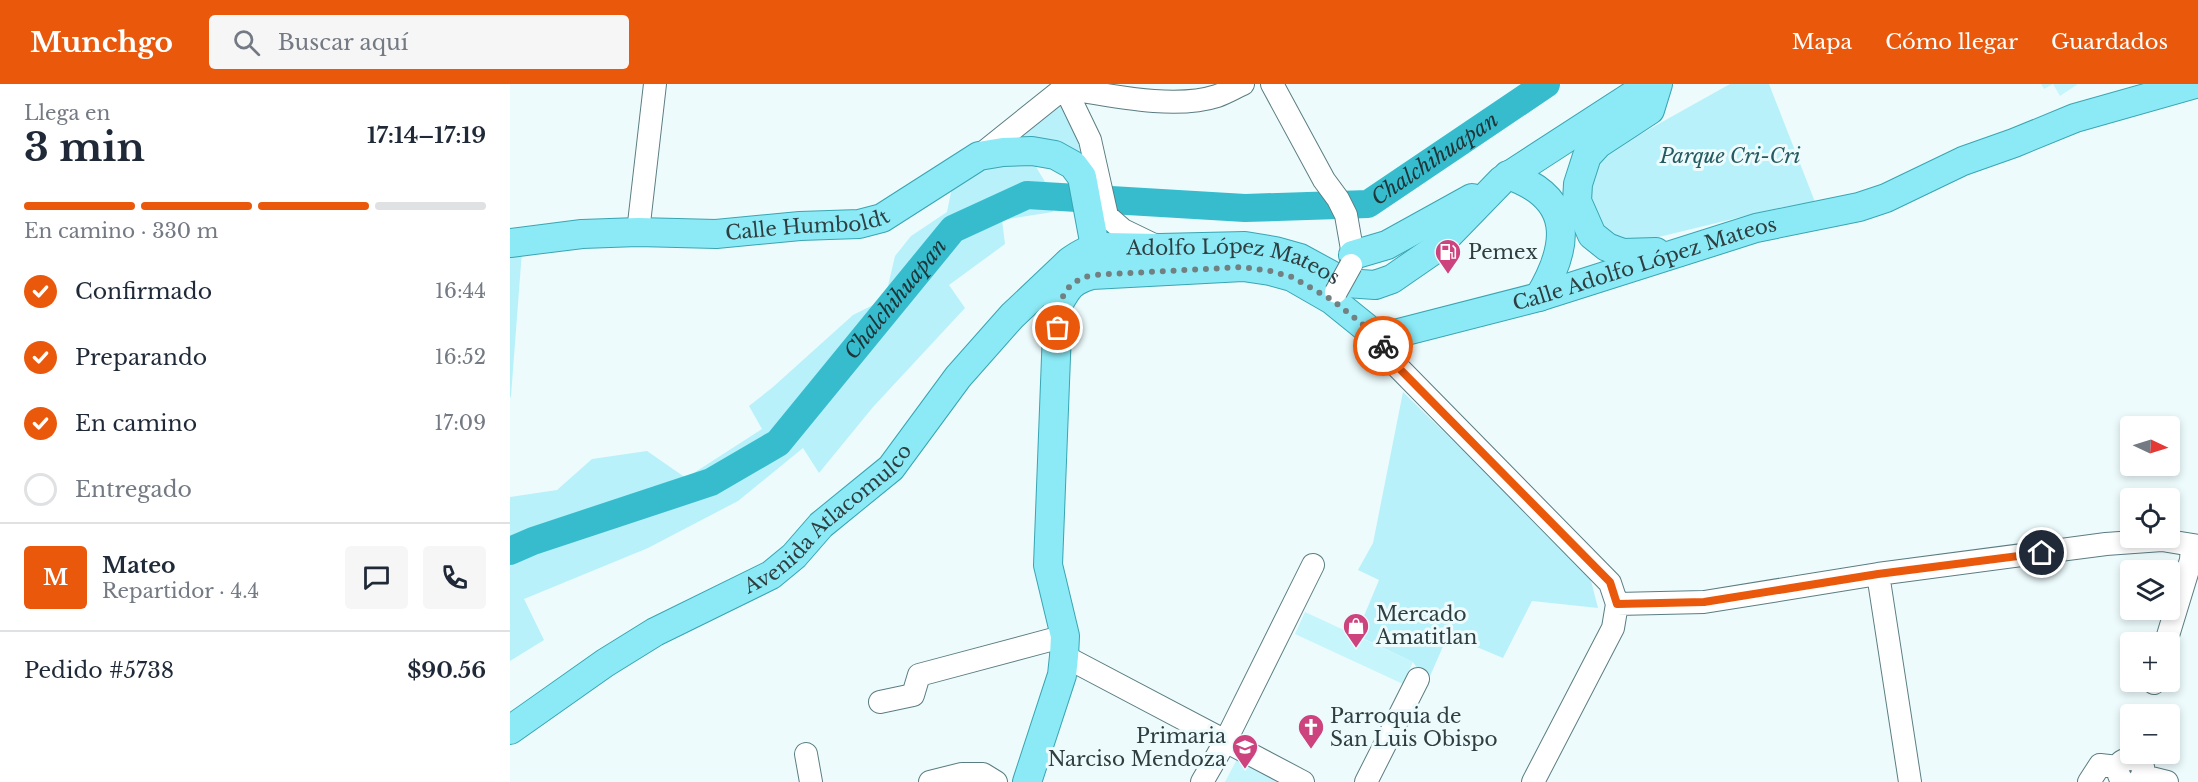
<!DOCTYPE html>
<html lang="es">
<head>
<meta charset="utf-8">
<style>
  body { margin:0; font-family:"Libre Baskerville",serif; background:#f6f6f7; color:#1f2937; height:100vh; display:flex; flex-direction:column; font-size:22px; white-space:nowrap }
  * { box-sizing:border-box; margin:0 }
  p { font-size:20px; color:#747a83 }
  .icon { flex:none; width:33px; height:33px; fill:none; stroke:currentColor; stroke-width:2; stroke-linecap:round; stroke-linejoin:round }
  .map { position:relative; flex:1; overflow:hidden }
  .sheet { display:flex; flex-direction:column; background:#fff; width:510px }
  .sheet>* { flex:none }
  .needle { width:39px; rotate:94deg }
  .controls { position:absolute; left:1610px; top:332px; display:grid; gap:12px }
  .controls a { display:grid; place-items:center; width:60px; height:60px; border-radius:6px; background:#fff; box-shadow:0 3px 9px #0003; font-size:30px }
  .pin { position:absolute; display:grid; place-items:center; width:51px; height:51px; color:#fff; margin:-26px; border:3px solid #fff; border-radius:50%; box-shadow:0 2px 6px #0007 }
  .courier { position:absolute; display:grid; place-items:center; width:60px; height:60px; margin:-30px; border:4px solid #ea580c; border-radius:50%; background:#fff; color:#222; box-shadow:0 2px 8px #0007 }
  .summary em { font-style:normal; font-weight:700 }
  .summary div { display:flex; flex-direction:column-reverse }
  .summary { display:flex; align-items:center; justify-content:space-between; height:102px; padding:0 24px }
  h1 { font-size:39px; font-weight:700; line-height:45px }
  .bar { display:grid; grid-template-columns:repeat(4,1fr); gap:9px 6px; align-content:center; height:72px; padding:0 24px }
  .bar i { height:8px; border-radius:4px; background:#e0e1e3 }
  .bar .active { background:#ea580c }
  .bar p { grid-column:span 4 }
  .line { display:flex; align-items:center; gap:15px; padding:0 24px; border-top:2px solid #e0e1e3 }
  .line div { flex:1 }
  .round { display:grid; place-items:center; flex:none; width:63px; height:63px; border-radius:6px; background:#f6f6f7 }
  ol { padding:0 24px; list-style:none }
  li { display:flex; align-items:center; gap:18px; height:66px }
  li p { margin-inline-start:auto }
  li .icon { padding:6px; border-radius:50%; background:#ea580c; color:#fff; stroke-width:4 }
  li:last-child { color:#747a83 }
  li i { width:33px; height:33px; border:3px solid #e0e1e3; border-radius:50% }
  header { display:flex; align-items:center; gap:36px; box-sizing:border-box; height:84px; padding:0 30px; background:#ea580c; color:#fff }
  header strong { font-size:28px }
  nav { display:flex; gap:33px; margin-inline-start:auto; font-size:21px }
  .search { width:420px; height:54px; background:#f6f6f7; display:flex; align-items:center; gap:15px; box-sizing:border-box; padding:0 21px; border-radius:6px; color:#747a83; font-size:22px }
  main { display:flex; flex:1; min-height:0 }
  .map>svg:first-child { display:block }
  .built { fill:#c6f5fc }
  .green { fill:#b8f1fa }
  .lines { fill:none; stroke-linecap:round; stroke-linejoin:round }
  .river { stroke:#37bcce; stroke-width:28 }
  .minor-casing { stroke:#5b7d82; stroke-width:24 }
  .major-casing { stroke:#39a5b2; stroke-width:30 }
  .minor { stroke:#fff; stroke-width:22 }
  .major { stroke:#8beaf6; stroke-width:28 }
  .minor-bridge-casing { stroke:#5b7d82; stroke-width:24; stroke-linecap:butt }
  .minor-bridge { stroke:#fff; stroke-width:22 }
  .done { stroke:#728082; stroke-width:6; stroke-dasharray:0 10.8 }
  .route { stroke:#ea580c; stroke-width:8 }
  .labels { text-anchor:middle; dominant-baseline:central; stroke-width:6; stroke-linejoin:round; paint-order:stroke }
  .park-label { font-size:20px; font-style:italic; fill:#245a61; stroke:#edfbfd }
  .street-label { font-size:20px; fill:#2f3e40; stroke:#edfbfd }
  .poi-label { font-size:20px; fill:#2f3e40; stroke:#edfbfd; text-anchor:start }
  .water-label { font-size:21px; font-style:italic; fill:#1f3538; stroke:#edfbfd }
</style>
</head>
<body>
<header>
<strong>Munchgo</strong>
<div class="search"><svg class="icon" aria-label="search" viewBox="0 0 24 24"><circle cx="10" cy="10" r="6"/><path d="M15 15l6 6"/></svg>Buscar aquí</div>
<nav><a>Mapa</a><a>Cómo llegar</a><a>Guardados</a></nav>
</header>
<main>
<section class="sheet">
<div class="summary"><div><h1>3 min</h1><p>Llega en</p></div><em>17:14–17:19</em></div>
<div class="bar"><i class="active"></i><i class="active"></i><i class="active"></i><i></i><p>En camino · 330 m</p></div>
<ol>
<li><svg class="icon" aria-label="check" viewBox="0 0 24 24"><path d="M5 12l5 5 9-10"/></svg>Confirmado<p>16:44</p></li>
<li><svg class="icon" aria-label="check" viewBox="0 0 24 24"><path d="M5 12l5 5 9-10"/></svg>Preparando<p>16:52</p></li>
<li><svg class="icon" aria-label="check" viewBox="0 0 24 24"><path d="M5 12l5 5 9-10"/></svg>En camino<p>17:09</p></li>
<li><i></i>Entregado</li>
</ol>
<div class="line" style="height:108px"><b class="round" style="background:#ea580c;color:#fff">M</b><div><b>Mateo</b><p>Repartidor · 4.4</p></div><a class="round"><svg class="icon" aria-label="chat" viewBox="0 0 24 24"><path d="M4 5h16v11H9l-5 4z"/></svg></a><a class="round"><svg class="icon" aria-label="phone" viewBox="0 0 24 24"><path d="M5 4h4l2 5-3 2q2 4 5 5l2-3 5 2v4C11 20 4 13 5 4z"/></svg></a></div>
<div class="line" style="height:78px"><div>Pedido #5738</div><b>$90.56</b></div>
</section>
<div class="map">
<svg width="1688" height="698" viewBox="0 0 1688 698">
  <rect width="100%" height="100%" fill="#edfbfd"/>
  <!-- built -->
  <path class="built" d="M1531 0H1568L1550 12 1543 0 1534 5Z
    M795 528 903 578 893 600 785 550Z
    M727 675 771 698H715Z"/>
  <!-- green -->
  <path class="green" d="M1220 0H1259L1305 118 1264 125 1124 159C1119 158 1111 158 1106 155 1103 153 1099 148 1096 145 1075 122 1078 97 1093 71Z
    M549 22 556 25 576 76 502 55Z
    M498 78H523L540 106 543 128 492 136 495 160 439 201 455 224 363 323 309 389 293 364 228 417 138 464 14 515 34 556 0 577V413L47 406 82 375 137 367 176 394 252 345 239 322 263 303 343 231 375 215 385 172 401 152 437 128 442 103 474 86Z
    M12 167 1 312 0 314V168Z
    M893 308 1079 489 1088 524 1022 517 993 574 938 551 917 599 903 578 846 551 869 496 848 486 863 459Z"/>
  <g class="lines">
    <!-- river -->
    <path class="river" id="s1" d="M0 467 23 457 201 398 268 359 443 145 517 111 735 124 858 120 1036 0"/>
    <!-- minor casing -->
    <g class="minor-casing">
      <path id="minor" d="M553 0 580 56 597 132 613 146 646 162
        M762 0 814 96 828 115 836 131 843 171 841 181
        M554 4C599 11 664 26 707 12 716 9 724 4 733 0
        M469 72 554 4
        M128 148 145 0
        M869 254 877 272 1100 499 1107 520 1103 544 1023 698
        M1368 490 1400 698
        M1107 520 1194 518 1368 490 1596 460 1652 456 1688 462
        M1656 558 1681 476 1682 461
        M554 572 793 698
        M1644 599 1645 597
        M370 618 403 611 409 591 555 552
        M296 670 301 698
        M1633 692 1657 698
        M420 698 452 690H473L486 698
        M692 698 715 658 803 481
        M856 698 908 595
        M1579 698 1590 681 1608 683
        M1613 698C1590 667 1651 668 1628 698"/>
    </g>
    <!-- major casing -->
    <g class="major-casing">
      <g id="major">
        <path d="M998 91C1065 114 1060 161 1029 213"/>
        <path id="s2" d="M0 159 72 150 128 148 206 150 290 142 349 140 372 134 469 72 493 68 522 67 545 71 563 81 572 93 583 152 586 183"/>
        <path d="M1146 168 1113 169 1097 163 1082 151 1067 117 1068 100 1077 72 1088 60 1140 26 1148 0"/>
        <path d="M843 171 877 161 962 114"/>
        <path id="s3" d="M0 646 95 579 145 548 261 491 284 472 311 441 381 384 448 293 502 232 560 177C570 170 580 164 593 163L650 164 735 162 765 167 790 174 836 199 865 201 882 195 924 166 992 96 1140 0"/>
        <path id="s4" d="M517 698 552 591 554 572 555 552 538 481 548 221C558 203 561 197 582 191L733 183 760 187 782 193 822 216 869 254 1029 213 1246 144 1349 123 1376 114 1453 77 1504 59 1565 34 1685 0"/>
      </g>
    </g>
    <!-- minor -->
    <use href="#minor" class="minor"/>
    <!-- major -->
    <use href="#major" class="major"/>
    <!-- minor-bridge casing -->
    <g class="minor-bridge-casing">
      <path id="minor-bridge" d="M826 208 841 181"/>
    </g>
    <!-- minor-bridge -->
    <use href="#minor-bridge" class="minor-bridge"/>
  </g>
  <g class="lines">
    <!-- done -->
    <path class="done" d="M548 244C549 216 552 199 582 191L733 183 760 187 782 193 822 216 861 247 869 254 873 262"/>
    <!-- route -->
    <path class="route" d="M873 262 877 272 1100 498 1107 520 1194 518 1368 490 1532 469"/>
  </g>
  <!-- icons -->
  <defs>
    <g id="fuel-pin" transform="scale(1.35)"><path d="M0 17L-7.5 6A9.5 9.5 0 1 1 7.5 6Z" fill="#cc437d" stroke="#edfbfd"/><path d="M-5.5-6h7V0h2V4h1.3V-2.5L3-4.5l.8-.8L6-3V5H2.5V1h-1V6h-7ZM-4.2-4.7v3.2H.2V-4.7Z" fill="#fff"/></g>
    <g id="shop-pin" transform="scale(1.35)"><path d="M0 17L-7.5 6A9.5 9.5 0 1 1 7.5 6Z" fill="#cc437d" stroke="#edfbfd"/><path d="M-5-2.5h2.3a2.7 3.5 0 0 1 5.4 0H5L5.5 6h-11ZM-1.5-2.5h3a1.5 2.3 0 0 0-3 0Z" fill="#fff"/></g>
    <g id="church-pin" transform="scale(1.35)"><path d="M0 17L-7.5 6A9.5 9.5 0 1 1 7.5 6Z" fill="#cc437d" stroke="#edfbfd"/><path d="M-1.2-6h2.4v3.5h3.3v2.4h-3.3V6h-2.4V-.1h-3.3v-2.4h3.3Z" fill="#fff"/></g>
    <g id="school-pin" transform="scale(1.35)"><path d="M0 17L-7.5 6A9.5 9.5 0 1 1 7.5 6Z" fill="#cc437d" stroke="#edfbfd"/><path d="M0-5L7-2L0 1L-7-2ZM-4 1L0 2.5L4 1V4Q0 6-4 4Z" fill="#fff"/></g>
  </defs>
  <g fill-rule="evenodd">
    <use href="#fuel-pin" x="938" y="168"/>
    <use href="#shop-pin" x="846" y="542"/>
    <use href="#church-pin" x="801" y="643"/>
    <use href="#school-pin" x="735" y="663"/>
  </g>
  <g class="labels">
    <!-- park labels -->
    <g class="park-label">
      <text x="1220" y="72">Parque Cri-Cri</text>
    </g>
    <!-- street labels -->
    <g class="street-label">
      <text stroke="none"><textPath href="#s2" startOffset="298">Calle Humboldt</textPath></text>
      <text stroke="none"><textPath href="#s4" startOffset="1116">Calle Adolfo López Mateos</textPath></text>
      <text stroke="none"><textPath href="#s3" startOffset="909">Adolfo López Mateos</textPath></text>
      <text stroke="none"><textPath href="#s3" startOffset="384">Avenida Atlacomulco</textPath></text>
    </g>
    <!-- poi labels -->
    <g class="poi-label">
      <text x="958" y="168">Pemex</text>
      <text x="866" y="530">Mercado<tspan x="866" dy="23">Amatitlan</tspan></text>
      <text x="820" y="632">Parroquia de<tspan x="820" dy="23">San Luis Obispo</tspan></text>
      <text x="716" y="652" text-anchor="end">Primaria<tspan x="716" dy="23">Narciso Mendoza</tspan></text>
    </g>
    <!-- water labels -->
    <g class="water-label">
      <text stroke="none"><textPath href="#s1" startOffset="1070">Chalchihuapan</textPath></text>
      <text stroke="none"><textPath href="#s1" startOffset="476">Chalchihuapan</textPath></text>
    </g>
  </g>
</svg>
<div class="controls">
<a><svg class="needle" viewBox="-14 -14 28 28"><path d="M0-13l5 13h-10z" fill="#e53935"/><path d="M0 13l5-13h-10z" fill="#747a83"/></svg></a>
<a><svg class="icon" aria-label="locate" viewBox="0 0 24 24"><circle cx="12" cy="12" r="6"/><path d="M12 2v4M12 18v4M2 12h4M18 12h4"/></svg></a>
<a><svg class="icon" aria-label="layers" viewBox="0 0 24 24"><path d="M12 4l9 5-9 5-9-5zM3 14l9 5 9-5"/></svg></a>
<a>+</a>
<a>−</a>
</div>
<div class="pin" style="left:548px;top:244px;background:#ea580c"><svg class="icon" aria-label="bag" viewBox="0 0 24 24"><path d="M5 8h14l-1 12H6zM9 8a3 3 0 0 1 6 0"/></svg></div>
<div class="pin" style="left:1532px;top:469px;background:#1f2937"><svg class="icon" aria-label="home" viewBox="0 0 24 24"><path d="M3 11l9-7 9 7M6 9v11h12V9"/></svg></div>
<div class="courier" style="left:873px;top:262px"><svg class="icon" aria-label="bike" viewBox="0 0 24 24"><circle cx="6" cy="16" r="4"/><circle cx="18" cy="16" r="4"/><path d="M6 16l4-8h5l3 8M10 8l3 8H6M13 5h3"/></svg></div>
</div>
</main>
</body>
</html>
